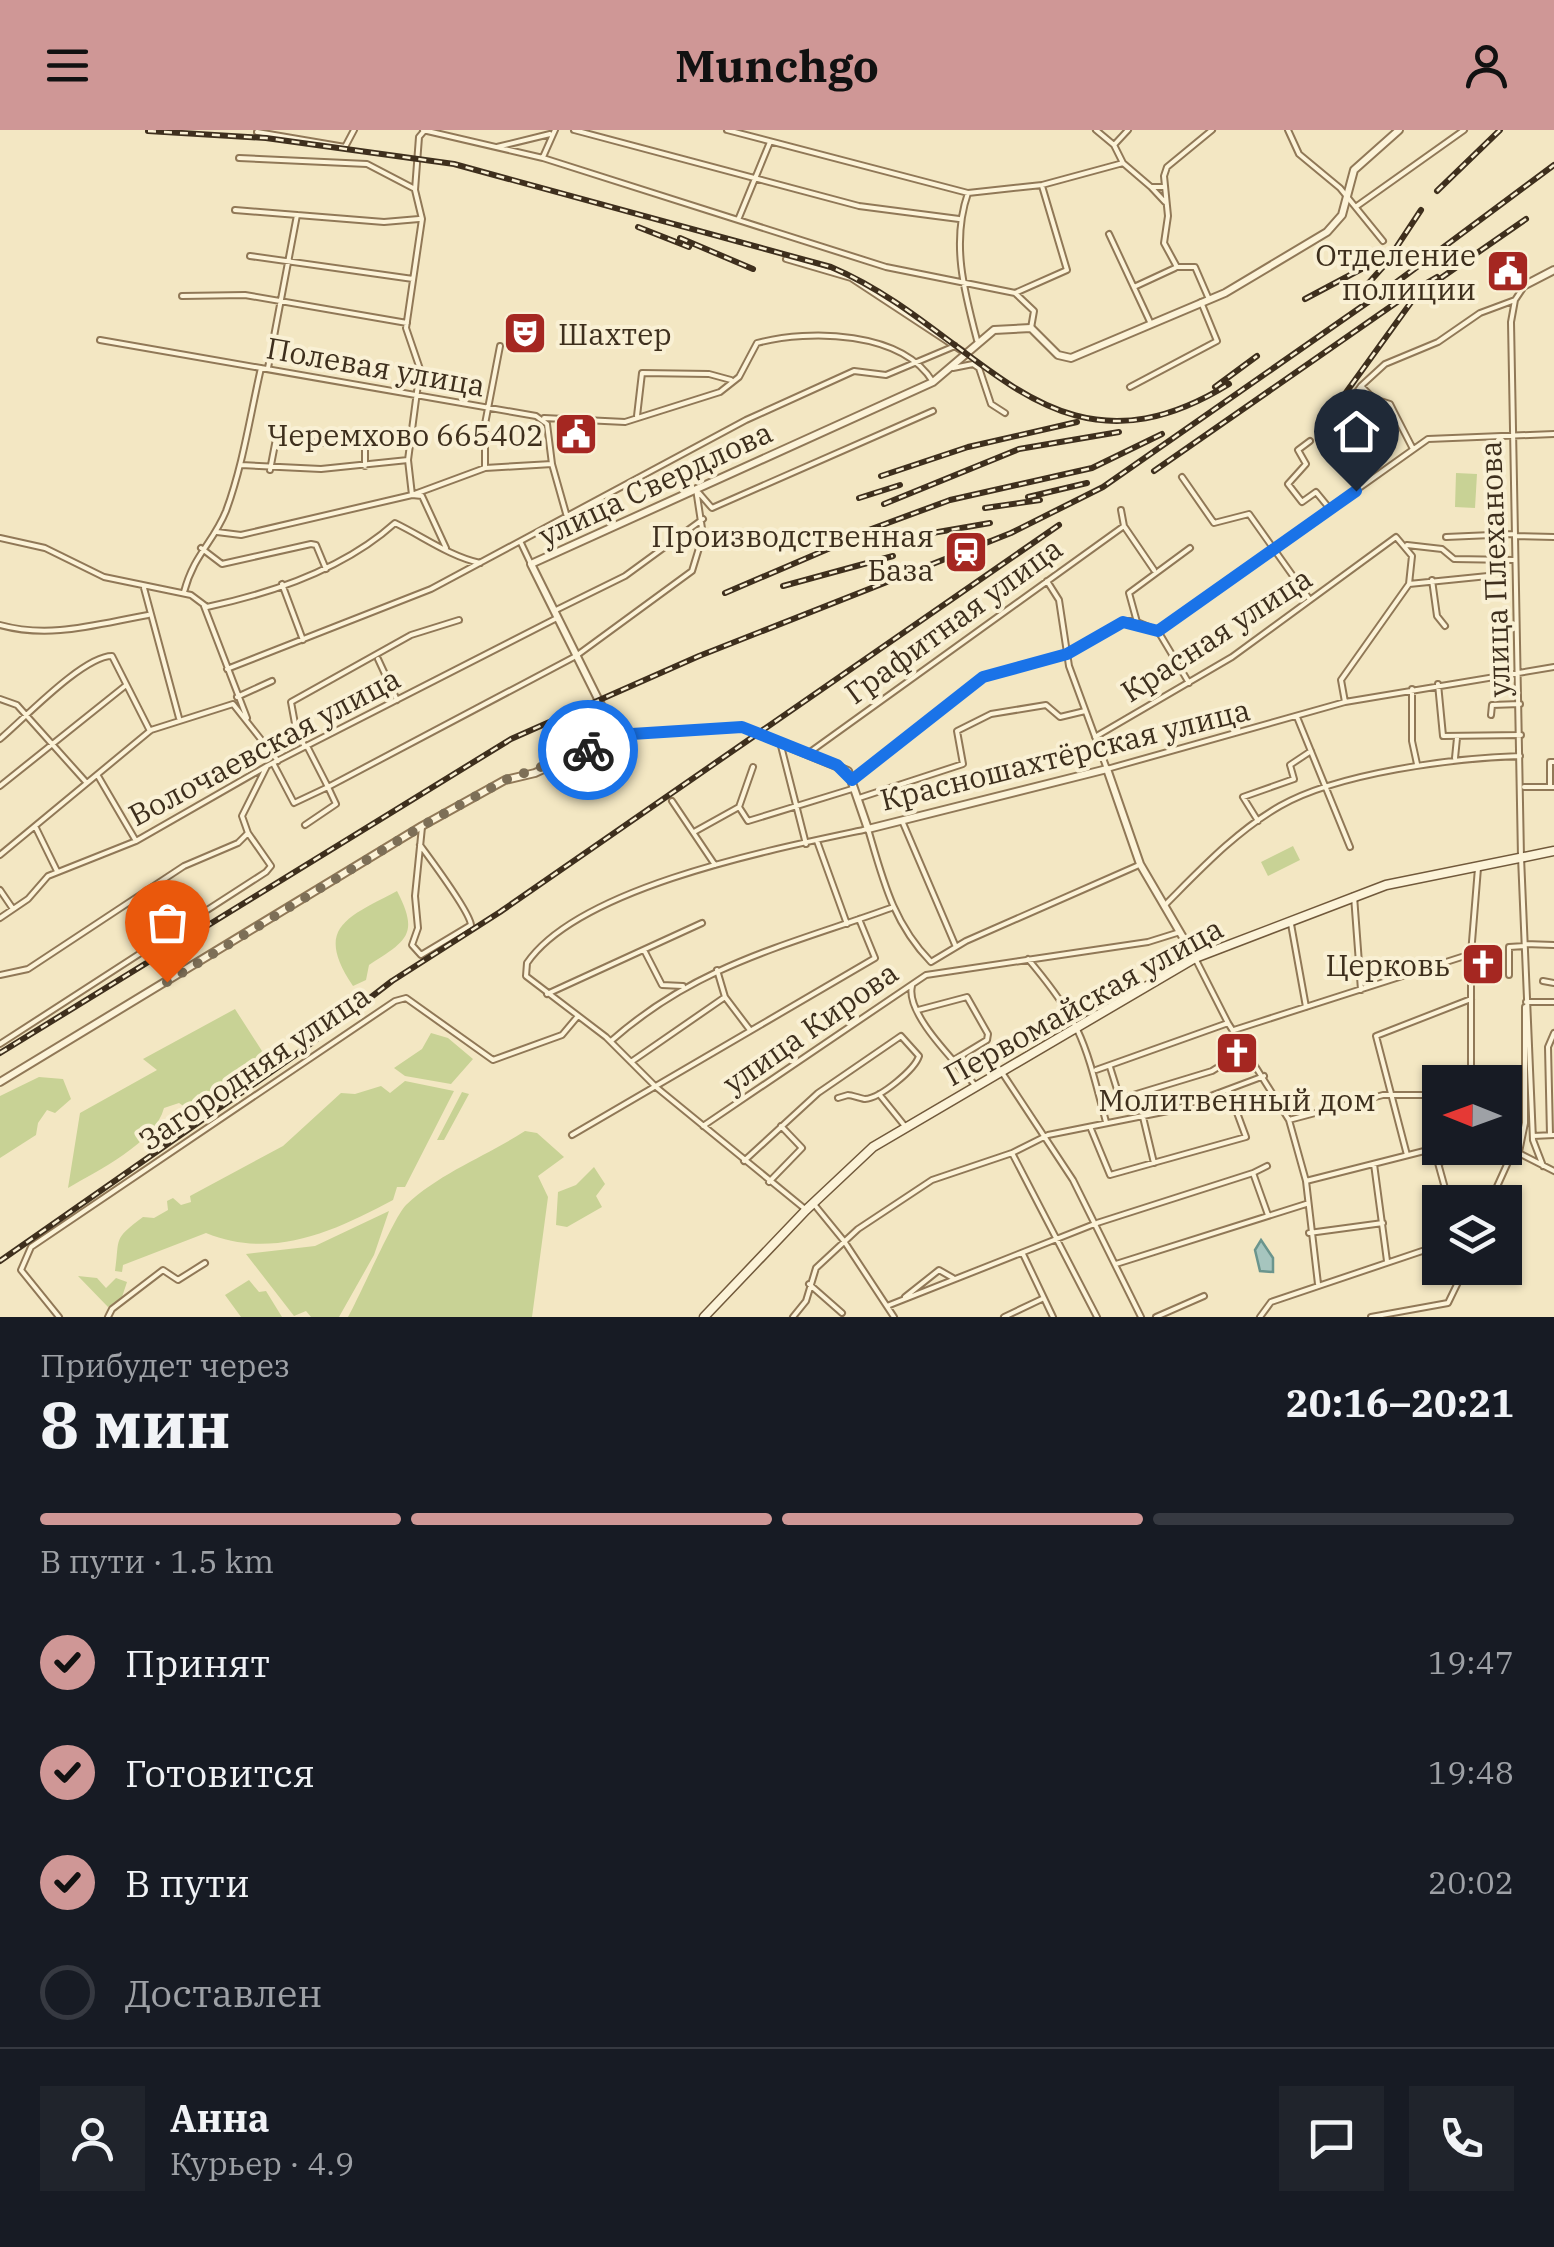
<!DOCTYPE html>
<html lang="ru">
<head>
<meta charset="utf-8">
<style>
  body { margin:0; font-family:"IBM Plex Serif",serif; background:#20242c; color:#f1f3f6; height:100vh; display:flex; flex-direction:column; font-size:38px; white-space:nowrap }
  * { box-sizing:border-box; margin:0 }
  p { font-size:32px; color:#9ea1a6 }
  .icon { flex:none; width:55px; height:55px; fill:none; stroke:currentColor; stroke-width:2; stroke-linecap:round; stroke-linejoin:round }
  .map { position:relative; height:1187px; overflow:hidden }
  .details { display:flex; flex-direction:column; background:#171b24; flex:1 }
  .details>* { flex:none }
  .needle { width:65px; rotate:271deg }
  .fabs { position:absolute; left:1422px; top:935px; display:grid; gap:20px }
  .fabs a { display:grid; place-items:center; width:100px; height:100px; border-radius:0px; background:#171b24; box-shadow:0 2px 8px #0004; font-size:50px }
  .pin { position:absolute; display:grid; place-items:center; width:85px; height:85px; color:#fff; margin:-102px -42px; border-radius:50% 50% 50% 0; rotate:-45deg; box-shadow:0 0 10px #0007 }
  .pin .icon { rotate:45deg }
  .courier { position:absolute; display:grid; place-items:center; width:100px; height:100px; margin:-50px; border:8px solid #1a73e8; border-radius:50%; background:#fff; color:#222; box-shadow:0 2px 12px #0007 }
  .head em { font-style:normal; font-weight:700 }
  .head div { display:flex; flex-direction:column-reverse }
  .head { display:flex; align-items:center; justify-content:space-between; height:170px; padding:0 40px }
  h1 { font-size:65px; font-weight:700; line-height:75px }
  .bar { display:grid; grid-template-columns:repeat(4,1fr); gap:15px 10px; align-content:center; height:120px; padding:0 40px }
  .bar i { height:12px; border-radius:8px; background:#363941 }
  .bar .selected { background:#cf9796 }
  .bar p { grid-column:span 4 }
  .line { display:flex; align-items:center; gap:25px; padding:0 40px; border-top:2px solid #363941 }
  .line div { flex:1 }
  .round { display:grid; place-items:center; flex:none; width:105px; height:105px; border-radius:0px; background:#20242c }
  ol { padding:0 40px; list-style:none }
  li { display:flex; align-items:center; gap:30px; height:110px }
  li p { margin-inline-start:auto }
  li .icon { padding:10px; border-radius:50%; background:#cf9796; color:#111; stroke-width:4 }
  li:last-child { color:#9ea1a6 }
  li i { width:55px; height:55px; border:5px solid #363941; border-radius:50% }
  header { display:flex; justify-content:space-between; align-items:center; height:130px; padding:0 40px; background:#cf9796; color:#111; font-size:45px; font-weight:700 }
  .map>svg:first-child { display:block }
  .green { fill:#c8d295 }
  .water { fill:#a6c5be; stroke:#6b958d; stroke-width:2.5 }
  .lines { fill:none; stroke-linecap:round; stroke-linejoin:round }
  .minor-casing { stroke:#907857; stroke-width:8 }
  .tertiary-casing { stroke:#907857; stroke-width:10 }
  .secondary-casing { stroke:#71593b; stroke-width:11 }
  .minor { stroke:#fcf3d8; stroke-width:4 }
  .tertiary { stroke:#fcf3d8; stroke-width:6 }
  .secondary { stroke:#fcf3d8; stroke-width:8 }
  .rail-casing { stroke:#3e2f1d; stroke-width:6 }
  .rail { stroke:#f9f0d4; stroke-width:2.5; stroke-dasharray:8; stroke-linecap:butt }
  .done { stroke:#7d6f57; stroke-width:10; stroke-dasharray:0 18 }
  .route { stroke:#1a73e8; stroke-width:12 }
  .labels { text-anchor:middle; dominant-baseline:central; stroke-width:8; stroke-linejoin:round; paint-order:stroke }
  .poi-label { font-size:30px; fill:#3e2f1d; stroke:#f9f0d4; text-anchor:end }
  .street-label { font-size:30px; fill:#3e2f1d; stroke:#f9f0d4 }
</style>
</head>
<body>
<header><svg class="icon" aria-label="menu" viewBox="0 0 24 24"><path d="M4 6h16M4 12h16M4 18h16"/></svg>Munchgo<svg class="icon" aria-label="person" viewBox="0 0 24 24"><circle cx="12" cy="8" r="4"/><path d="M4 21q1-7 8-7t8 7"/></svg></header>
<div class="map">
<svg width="1554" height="1187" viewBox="0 0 1554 1187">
  <rect width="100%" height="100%" fill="#f3e7c3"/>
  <!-- green -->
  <path class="green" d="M1456 343 1477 344 1475 378 1455 377Z
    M1293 716 1300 730 1268 746 1261 732Z
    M397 761C420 805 406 811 369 835L366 850 353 856C314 798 346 788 397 761Z
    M235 879 262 921 253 939 233 946 235 955 230 959 222 957 188 979 179 973 164 978C155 1013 97 1041 68 1058L80 983 157 940 143 929Z
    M431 903 448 908 473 929 451 954 405 946 394 938 422 919Z
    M39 947 63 949 71 969 55 983 47 980 38 993 36 1005 0 1028V966Z
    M405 951 454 961 405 1057H397L393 1070C333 1102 272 1130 206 1103L123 1135 122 1142 115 1141C120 1108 112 1110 143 1087L154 1088 168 1080 167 1071 173 1068 181 1075 191 1072 190 1066 283 1016 341 963 355 964 381 956 390 963Z
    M462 962 469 964 444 1010H437Z
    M525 1001 537 1003 564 1027 538 1046 548 1067 532 1187H348C359 1168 395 1085 406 1075 441 1042 485 1027 525 1001Z
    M594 1037 605 1054 596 1066 602 1077 567 1097 556 1095 558 1062 576 1055Z
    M389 1081 374 1125 339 1187H311L306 1181 294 1186 246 1124 315 1116Z
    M78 1146 97 1148 106 1158 116 1148 127 1152 122 1167 108 1177Z
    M249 1150 259 1162 266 1161 282 1187H241L225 1165Z"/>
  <!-- water -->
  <path class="water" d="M1261 1110 1273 1128V1142L1260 1141 1255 1120Z"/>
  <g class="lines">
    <!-- minor casing -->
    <g class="minor-casing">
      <path id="minor" d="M423 0 543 28 886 137 1015 163 1034 181 1031 198
        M425 0 419 7 415 60 422 89 406 198 420 239 408 330 412 365 422 366 446 418
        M574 0 859 76 959 89
        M727 0 968 63 1042 55 1123 33
        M1096 0 1114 15
        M1128 0 1114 15 1123 33 1151 57H1163
        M1288 0 1299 24 1340 58 1383 111
        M257 2 345 17 354 0
        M497 17 550 4
        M543 27 555 0
        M239 28 367 34 413 58
        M1151 57 1165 72
        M968 63C951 112 964 161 977 210
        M1357 76 1464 0
        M235 80 384 92 419 89
        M738 90 770 12
        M1109 104 1151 194
        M250 126 413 149
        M786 129 851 148 965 223
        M1525 155 1515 170 1511 192 1521 727 1533 1010 1543 1036
        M1134 157 1175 138
        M1015 163 1067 140 1042 56
        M182 166 245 165 407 193
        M1208 167 1195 137H1177L1164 113 1168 86 1164 46 1167 37 1212 0
        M100 210 536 286 547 294 552 334 567 387
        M268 238 297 85
        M953 238 973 234 979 238 991 274 1005 283
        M1361 256 1374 269 1390 274 1394 282
        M1130 257 1217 211 1201 172
        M637 286 642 243 709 244 731 250
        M544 288 625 292 720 262 739 247 757 213C810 199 902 201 933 252
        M1373 291 1388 280 1394 282 1413 319
        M1310 311 1298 320 1306 334 1288 354 1302 372 1316 362 1330 379
        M1320 313 1361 256 1385 234 1438 212 1480 183 1515 170
        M241 335 321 339 408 330
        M485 338V294L500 216
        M270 340 276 309 365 316V336
        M1182 347 1214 393 1249 384 1310 470
        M699 363 712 378 933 281
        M1121 380 1124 396 1154 440
        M217 402 241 405 412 365 485 338 552 334
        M1515 406 1554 407
        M1446 407 1514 404
        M0 408 45 418 104 447 191 465 207 477C273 463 345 438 395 393 424 407 449 426 480 433
        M521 413 531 434
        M1407 415 1442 419 1454 429 1513 430
        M201 418 222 434 311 414 316 415 326 439
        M1432 450 1437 486 1445 496
        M1047 451 1059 470 1069 536 1107 639 1345 572 1554 537
        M282 454 303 510
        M144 458 179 588
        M184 462C194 424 213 413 226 381 243 335 250 286 261 238
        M204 476 247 588
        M556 480 625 446 703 389
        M1137 492 1158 501 1428 309 1554 304
        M1137 492 1129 463 1190 418
        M0 495C51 509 97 494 148 485
        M1158 501 1189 553
        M378 529 397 570
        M227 539 431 459 746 290 854 241 886 245 955 216
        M1438 554 1443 606 1521 605
        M1412 559V611L1417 634
        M237 567 272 551
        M0 569 17 575 86 652
        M1345 572 1341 550 1409 454
        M1491 585 1492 575 1520 574
        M1297 587 1350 717
        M1095 607 1232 527 1396 407 1412 426 1409 454 1488 446
        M0 609C24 589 83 526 112 526L150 601
        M780 612 806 714
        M305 617 296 599 291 572 411 505 459 490
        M810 622 1124 396
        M1455 628 1457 608
        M273 633 294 673 328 657 307 616
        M98 646 136 711
        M852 650 983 547 1067 524 1123 491H1135
        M0 656 125 556
        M1524 657H1554
        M1550 657V632H1554
        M859 668 963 634 957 601 991 584 1046 575 1060 587 1085 581
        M672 671 715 735
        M739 677 748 691 852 659
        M1258 691 1243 667 1294 649 1290 635 1311 621
        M903 693 956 817
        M305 695 336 674 328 657 576 526 692 441 703 405 696 359
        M35 696 57 741
        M694 702 739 677 753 637
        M817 711 847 794
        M420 715C431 730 470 782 471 795L421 825 412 815 418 798 415 766 422 697
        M0 725 151 600 233 574 278 631
        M0 760 13 779
        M1354 766 1361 860
        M1164 776C1200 740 1235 702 1280 676 1338 643 1453 628 1520 626
        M0 788 28 769 48 746 136 711 267 636 555 489
        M1291 794 1306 877
        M1525 814 1554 815
        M644 820 662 855 683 856
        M1195 828 1228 893 1289 990 1306 1051 1318 1154
        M1028 829C1083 894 1085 913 1106 992
        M931 832 966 811 1139 735
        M717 840 725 867 750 900
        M0 845 28 839 184 736 238 713 248 703
        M1509 845V817L1525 816
        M1543 851 1554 853
        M912 856C905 884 957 933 974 954
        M547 864 702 793
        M1526 872H1554
        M918 880 967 867 988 904 987 910 954 930
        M1234 900 1471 824
        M611 911C697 835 785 816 891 778
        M0 914 266 742 271 736 248 703 242 686 267 636
        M631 932 725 867
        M1110 937 1120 969 1212 941 1220 936 1223 925 1245 915
        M1096 940 1228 893
        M1003 944 1073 1050 1141 1187
        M1471 952V824L1478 738
        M879 964 904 995
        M1143 987 1154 1033
        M1289 990 1383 965H1440
        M703 996 926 845 1148 812 1180 802
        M1091 999 1110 1045 1246 1007 1229 961
        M572 1005 875 828 859 789
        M1550 1005 1548 917 1554 903
        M1533 1006 1554 1005
        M1505 1016 1554 1041
        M1519 1022 1525 993V877
        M1012 1023 1097 1187
        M1407 1025 1376 906 1471 869
        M744 1031 818 963 901 906 919 926C915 939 881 968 865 969 863 969 851 965 848 965L838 968
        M1374 1034 1387 1131
        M1253 1043 1267 1036
        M1306 1051 1440 1017
        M769 1052 802 1018 781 996
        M1445 1072 1448 1069 1438 1033 1462 1024 1463 1018
        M1490 1072 1514 1019
        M813 1073 844 1111 894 1187
        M805 1079 656 957 606 907 526 846 527 833C580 756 779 718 868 699 883 750 893 793 931 832
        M1428 1084 1440 1080
        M1309 1103 1383 1093
        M1023 1124 1053 1187
        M1116 1134 1306 1074
        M809 1154 842 1183
        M905 1167 939 1140 953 1148
        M887 1176 1097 1093 1253 1043 1268 1085
        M59 1187 21 1140 31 1117 395 871 406 868 493 930 562 905 578 886
        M108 1187 112 1179 163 1140 178 1150 205 1133
        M793 1187 806 1171 816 1138 858 1099 932 1050 1012 1023 1048 1005 1173 980 1264 946
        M1004 1187 1044 1168
        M1156 1187 1204 1166
        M1260 1187 1271 1172 1440 1115
        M1371 1187 1448 1173 1465 1138"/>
    </g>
    <!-- tertiary casing -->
    <g class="tertiary-casing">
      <path id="tertiary" d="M1525 155 1554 140
        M616 605 531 434 933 252 994 200 1031 198 1058 225 1071 228 1225 163 1327 102 1342 85 1354 40 1399 0
        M0 952 422 696 505 650 535 643 616 605 742 597 848 641 868 699 1107 639 1140 734 1195 828"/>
    </g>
    <!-- secondary casing -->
    <g class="secondary-casing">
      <path id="secondary" d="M704 1187 806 1080 873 1017 1195 828 1386 755 1554 721"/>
    </g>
    <!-- minor -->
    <use href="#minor" class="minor"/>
    <!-- tertiary -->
    <use href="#tertiary" class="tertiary"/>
    <!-- secondary -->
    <use href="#secondary" class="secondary"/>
    <!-- rail casing -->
    <g class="rail-casing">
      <path id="rail" d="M148 1 266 8 454 34 831 137C980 200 1051 364 1229 254
        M1437 61 1500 0
        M638 97 689 117
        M680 108 753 139
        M1388 130 1421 80
        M1428 157 1526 89
        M1357 166 1399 119
        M1404 166 1437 147
        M1305 169 1384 127
        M1215 257 1257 226
        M1342 268 1412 171
        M1154 341 1413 161
        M881 346 968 317 1077 292
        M1028 367 1087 353
        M859 368 900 355
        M884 374 1019 319 1119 302
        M985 378 1040 370
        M866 401 950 370 1092 338 1162 304
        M857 416 990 393
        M783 456 893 426
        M725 463 877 398
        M0 923 511 609 699 526 1011 403 1103 357 1394 154 1554 35
        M0 1131 301 921 392 851 500 782 1059 395"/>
    </g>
    <!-- rail -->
    <use href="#rail" class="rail"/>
  </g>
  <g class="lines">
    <!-- done -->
    <path class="done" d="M167 852 422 696 505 650 588 620"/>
    <!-- route -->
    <path class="route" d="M588 620 616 605 742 597 837 635 852 650 983 547 1067 524 1123 492 1158 501 1356 361"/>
  </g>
  <!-- icons -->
  <defs>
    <g id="civic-square" transform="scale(2.25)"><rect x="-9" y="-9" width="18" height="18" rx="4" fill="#a52721" stroke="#f9f0d4"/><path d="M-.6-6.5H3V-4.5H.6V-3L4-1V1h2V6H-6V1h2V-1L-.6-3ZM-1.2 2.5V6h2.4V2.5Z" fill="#fff"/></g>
    <g id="theatre-square" transform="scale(2.25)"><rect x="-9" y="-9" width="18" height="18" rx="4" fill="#a52721" stroke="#f9f0d4"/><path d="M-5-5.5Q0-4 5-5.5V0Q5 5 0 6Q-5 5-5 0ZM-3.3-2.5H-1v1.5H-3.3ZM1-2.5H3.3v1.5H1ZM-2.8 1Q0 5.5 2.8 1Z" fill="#fff"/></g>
    <g id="station-square" transform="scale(2.25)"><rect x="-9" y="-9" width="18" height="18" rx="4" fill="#a52721" stroke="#f9f0d4"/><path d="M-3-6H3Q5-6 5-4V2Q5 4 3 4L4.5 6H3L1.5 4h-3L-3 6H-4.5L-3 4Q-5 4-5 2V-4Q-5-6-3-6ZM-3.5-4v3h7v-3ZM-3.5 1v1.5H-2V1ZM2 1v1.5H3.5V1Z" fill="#fff"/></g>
    <g id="church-square" transform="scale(2.25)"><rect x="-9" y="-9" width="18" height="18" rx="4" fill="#a52721" stroke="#f9f0d4"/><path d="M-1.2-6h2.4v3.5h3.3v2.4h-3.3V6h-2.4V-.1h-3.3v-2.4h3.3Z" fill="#fff"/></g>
  </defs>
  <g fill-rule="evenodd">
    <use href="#civic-square" x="1508" y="141"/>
    <use href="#theatre-square" x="525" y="203"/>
    <use href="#civic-square" x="576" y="304"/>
    <use href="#station-square" x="966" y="422"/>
    <use href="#church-square" x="1483" y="834"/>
    <use href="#church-square" x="1237" y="923"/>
  </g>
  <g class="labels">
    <!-- poi labels -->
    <g class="poi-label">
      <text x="1476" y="124">Отделение<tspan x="1476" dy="34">полиции</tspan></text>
      <text x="558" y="203" text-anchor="start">Шахтер</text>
      <text x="544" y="304">Черемхово 665402</text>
      <text x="934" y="405">Производственная<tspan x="934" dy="34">База</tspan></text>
      <text x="1450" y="834">Церковь</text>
      <text x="1237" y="969" text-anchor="middle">Молитвенный дом</text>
    </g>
    <!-- street labels -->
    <g class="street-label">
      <text transform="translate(376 236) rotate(10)">Полевая улица</text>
      <text transform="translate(655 353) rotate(-25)">улица Свердлова</text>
      <text transform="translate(1494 439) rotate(-92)">улица Плеханова</text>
      <text transform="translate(953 490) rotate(-36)">Графитная улица</text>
      <text transform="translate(1216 504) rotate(-33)">Красная улица</text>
      <text transform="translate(264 616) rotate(-28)">Волочаевская улица</text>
      <text transform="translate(1065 624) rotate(-14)">Красношахтёрская улица</text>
      <text transform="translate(1083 871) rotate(-29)">Первомайская улица</text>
      <text transform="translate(810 897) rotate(-35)">улица Кирова</text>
      <text transform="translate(254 937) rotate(-34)">Загородняя улица</text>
    </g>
  </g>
</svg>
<div class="fabs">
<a><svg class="needle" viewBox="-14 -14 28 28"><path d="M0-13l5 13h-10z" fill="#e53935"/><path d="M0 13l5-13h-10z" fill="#9ea1a6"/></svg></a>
<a><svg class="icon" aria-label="layers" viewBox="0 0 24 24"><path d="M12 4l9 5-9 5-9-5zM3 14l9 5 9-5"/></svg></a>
</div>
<div class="pin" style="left:167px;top:852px;background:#ea580c"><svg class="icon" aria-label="bag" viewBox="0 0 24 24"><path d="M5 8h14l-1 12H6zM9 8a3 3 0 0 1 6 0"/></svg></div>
<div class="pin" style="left:1356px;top:361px;background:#1f2937"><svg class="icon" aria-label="home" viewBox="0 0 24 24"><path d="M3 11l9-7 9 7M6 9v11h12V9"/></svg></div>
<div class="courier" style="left:588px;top:620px"><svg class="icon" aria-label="bike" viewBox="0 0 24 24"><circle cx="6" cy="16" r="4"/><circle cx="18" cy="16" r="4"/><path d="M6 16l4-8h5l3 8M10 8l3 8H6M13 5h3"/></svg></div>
</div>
<section class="details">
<div class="head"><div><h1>8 мин</h1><p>Прибудет через</p></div><em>20:16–20:21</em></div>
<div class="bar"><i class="selected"></i><i class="selected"></i><i class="selected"></i><i></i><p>В пути · 1.5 km</p></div>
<ol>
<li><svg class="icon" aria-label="check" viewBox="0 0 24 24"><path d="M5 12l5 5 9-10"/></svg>Принят<p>19:47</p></li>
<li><svg class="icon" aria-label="check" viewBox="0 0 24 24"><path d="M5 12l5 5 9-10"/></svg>Готовится<p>19:48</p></li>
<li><svg class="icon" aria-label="check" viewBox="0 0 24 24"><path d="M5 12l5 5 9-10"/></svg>В пути<p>20:02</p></li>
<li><i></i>Доставлен</li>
</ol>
<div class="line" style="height:180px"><a class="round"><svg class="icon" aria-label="person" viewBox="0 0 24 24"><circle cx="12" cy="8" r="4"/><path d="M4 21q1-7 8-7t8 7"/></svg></a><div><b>Анна</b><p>Курьер · 4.9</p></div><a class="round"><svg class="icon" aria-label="chat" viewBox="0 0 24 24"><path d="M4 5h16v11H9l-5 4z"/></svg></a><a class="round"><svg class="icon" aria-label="phone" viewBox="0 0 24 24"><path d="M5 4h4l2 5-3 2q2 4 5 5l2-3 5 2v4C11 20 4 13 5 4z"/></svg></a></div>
</section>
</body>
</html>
